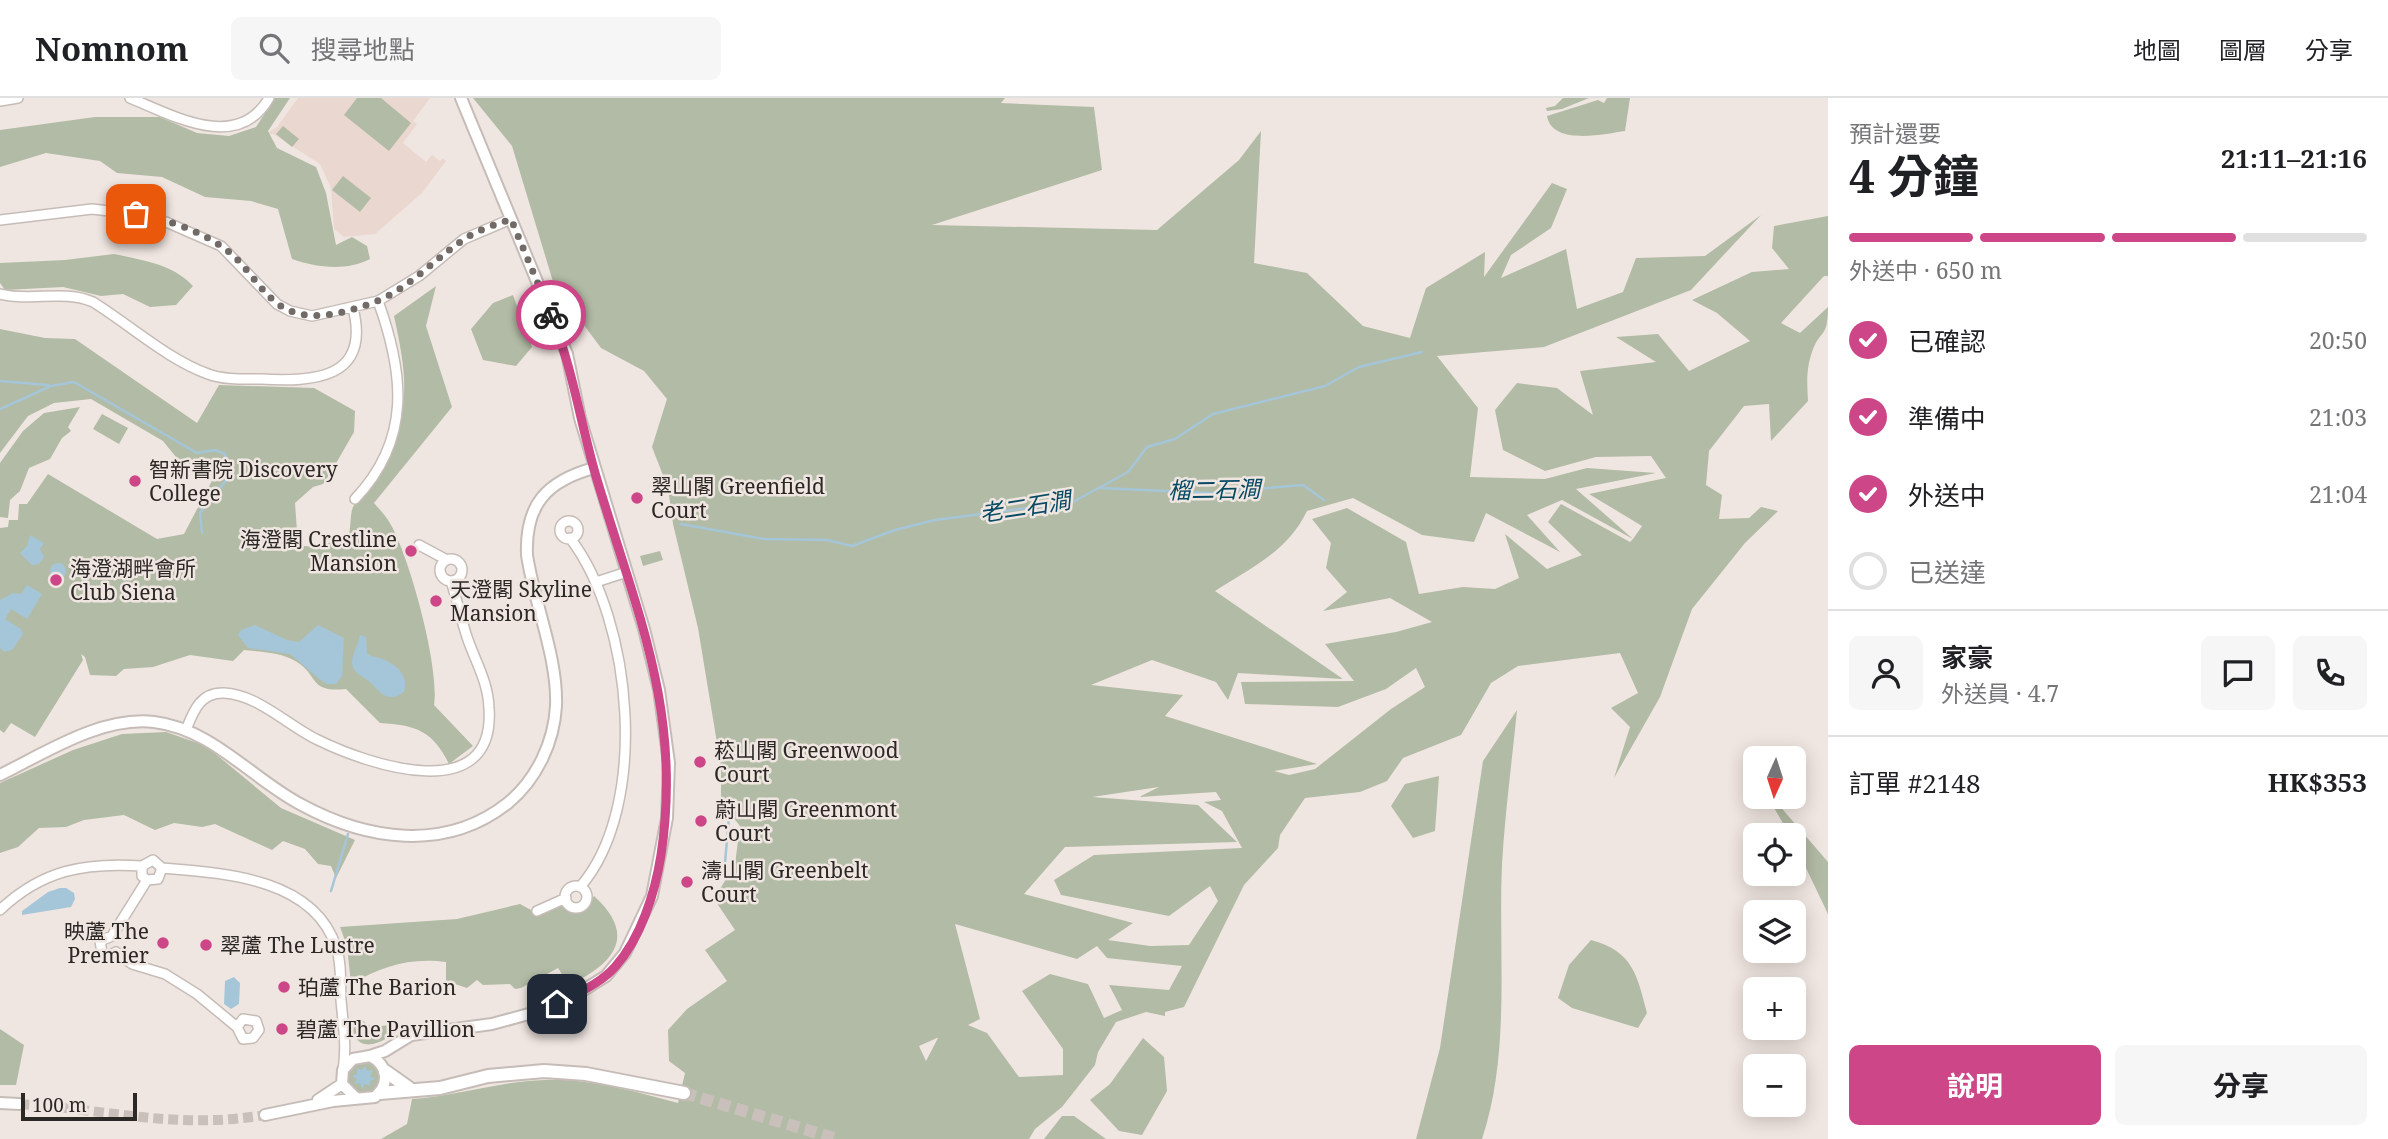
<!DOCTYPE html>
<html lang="zh-TW">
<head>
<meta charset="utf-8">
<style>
  body { margin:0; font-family:"Noto Serif","Noto Sans TC",serif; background:#f6f6f6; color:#202124; height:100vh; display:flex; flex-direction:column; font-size:26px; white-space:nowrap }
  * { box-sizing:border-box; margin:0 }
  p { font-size:23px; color:#757577 }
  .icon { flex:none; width:38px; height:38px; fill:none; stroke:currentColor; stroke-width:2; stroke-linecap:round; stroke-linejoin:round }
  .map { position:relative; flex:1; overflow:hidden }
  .details { display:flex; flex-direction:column; background:#fff; width:560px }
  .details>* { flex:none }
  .needle { width:46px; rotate:183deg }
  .tools { position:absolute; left:1743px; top:648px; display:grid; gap:14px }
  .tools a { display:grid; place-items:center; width:63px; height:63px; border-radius:10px; background:#fff; box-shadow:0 4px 18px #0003; font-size:35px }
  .scale { position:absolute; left:21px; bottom:18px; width:116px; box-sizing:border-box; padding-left:7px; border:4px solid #2c2826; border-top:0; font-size:19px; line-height:24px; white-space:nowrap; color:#2c2826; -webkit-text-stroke:5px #f0e6e1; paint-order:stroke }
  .pin { position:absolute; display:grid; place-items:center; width:60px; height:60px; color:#fff; margin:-30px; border-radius:14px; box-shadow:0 4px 10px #0006 }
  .courier { position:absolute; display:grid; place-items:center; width:70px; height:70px; margin:-35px; border:5px solid #cd4687; border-radius:50%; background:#fff; color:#222; box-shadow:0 2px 9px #0007 }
  .head em { font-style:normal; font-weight:700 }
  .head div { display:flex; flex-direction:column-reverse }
  .head { display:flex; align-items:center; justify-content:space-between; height:119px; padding:0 21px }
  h1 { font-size:46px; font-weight:700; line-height:52px }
  .bar { display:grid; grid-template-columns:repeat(4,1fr); gap:10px 7px; align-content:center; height:84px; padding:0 21px }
  .bar i { height:9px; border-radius:5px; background:#e0e0e0 }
  .bar .selected { background:#cd4687 }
  .bar p { grid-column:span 4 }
  .line { display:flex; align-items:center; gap:18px; padding:0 21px; border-top:2px solid #e0e0e0 }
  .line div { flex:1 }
  .round { display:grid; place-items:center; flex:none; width:74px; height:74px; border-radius:10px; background:#f6f6f6 }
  ol { padding:0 21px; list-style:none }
  li { display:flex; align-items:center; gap:21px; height:77px }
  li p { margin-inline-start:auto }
  li .icon { padding:7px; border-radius:50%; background:#cd4687; color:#fff; stroke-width:4 }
  li:last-child { color:#757577 }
  li i { width:38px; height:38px; border:4px solid #e0e0e0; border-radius:50% }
  .action { display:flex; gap:14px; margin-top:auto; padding:14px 21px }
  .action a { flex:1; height:80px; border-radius:10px; background:#cd4687; color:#fff; font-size:28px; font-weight:700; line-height:80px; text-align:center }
  .action a+a { background:#f6f6f6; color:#202124 }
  header { display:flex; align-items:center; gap:42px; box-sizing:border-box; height:98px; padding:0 35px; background:#fff; border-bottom:2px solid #e0e0e0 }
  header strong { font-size:33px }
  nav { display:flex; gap:38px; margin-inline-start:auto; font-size:24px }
  .search { width:490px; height:63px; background:#f6f6f6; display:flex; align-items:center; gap:18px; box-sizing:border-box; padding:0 24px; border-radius:10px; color:#757577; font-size:26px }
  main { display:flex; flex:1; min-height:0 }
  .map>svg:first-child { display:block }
  .built { fill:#ead7d0 }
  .green { fill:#b2bba5; fill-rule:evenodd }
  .water { fill:#a5c6d8 }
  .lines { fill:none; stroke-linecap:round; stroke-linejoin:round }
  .stream { stroke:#a5c6d8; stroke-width:2.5 }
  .tertiary-tunnel { stroke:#c9c0bc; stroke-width:10; stroke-dasharray:10 5; stroke-linecap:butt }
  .secondary-tunnel { stroke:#c9c0bc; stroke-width:12; stroke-dasharray:12 6; stroke-linecap:butt }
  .minor-casing { stroke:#c6bcb7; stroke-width:12 }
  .tertiary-casing { stroke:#c6bcb7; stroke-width:14 }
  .secondary-casing { stroke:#c6bcb7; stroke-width:16 }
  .minor { stroke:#fff; stroke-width:9 }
  .tertiary { stroke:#fff; stroke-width:10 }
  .secondary { stroke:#fff; stroke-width:12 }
  .done { stroke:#716a67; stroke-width:7; stroke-dasharray:0 12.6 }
  .route { stroke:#cd4687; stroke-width:9 }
  .poi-dot { fill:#cd4687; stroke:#f0e6e1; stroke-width:2.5 }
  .labels { text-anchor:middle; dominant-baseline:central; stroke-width:5; stroke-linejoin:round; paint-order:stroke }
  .poi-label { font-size:21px; fill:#2c2826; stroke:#f0e6e1; text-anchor:start }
  .water-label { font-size:23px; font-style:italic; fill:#084a64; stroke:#f0e6e1 }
</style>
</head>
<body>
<header>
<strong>Nomnom</strong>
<div class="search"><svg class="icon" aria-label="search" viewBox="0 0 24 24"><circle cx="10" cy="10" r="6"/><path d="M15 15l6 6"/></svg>搜尋地點</div>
<nav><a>地圖</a><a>圖層</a><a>分享</a></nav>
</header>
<main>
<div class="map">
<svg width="1828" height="1041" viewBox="0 0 1828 1041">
  <rect width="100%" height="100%" fill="#f0e6e1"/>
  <!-- built -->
  <path class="built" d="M298 0H430L413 23 417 26 403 45 426 64 432 57 440 63 443 60 446 63 422 95 375 136 344 139 334 131 331 90 320 66 273 36 264 37 277 29Z"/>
  <!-- green -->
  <path class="green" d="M275 0H290L268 33 277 50 316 69 326 95 336 147 352 139 367 148 370 161C347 173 317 170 292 161L278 111 251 103 205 99 162 79 117 75 100 63 46 55 0 69V32L95 19H160L197 35 229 38 256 29Z
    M357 0H381L411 25 389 53 344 17Z
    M473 0H1005L1001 5 1094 9 1102 72 932 127 1157 132 1239 62 1261 33 1254 165 1307 175 1363 228 1410 240 1426 190 1485 154 1484 179 1552 85 1567 91 1551 130 1511 157 1501 180 1566 151 1577 211 1623 194 1636 160 1705 158 1761 117 1691 192 1544 249 1437 258 1478 310 1470 379 1545 381 1587 370 1656 375 1576 391 1633 441 1642 428 1589 396 1666 380 1651 358 1596 359 1545 373 1503 352 1495 312 1517 285 1557 290 1593 317 1580 273 1656 264 1616 239 1658 236 1689 273 1750 243 1717 215 1692 202 1752 174 1789 171 1772 150 1774 128 1828 118V178H1824L1781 225 1800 235 1828 209C1828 241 1820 231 1812 254 1806 271 1807 286 1808 303L1771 343 1769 306 1744 308 1709 353 1706 387 1722 397 1719 421 1749 420 1761 409 1778 413 1745 445 1692 511 1660 599 1614 680 1630 629 1611 610 1638 595 1620 555 1518 568 1491 585 1461 637 1403 660 1387 683 1360 694 1305 700 1280 737 1278 750 1244 787 1184 909 1165 914V918L1146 914 1116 924 1098 954 1095 967 1062 1009 1035 1031 1029 1041H381L407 1026 412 1001C458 998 500 983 545 982 589 980 636 994 678 1005L685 975 669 963 668 932 687 911 727 883 705 852 735 832 714 801 735 766 740 728 721 704V669L698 530 673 426 668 390 652 349 667 301 644 273 601 250 554 187 512 48ZM1353 400 1422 437 1474 444 1486 415 1560 454 1527 417 1562 402 1633 441 1630 444 1561 406 1548 424 1582 457 1547 471 1505 436 1519 480 1495 491 1463 489 1419 496 1406 444 1347 410 1312 421 1331 445 1326 470 1347 494 1323 513 1390 500 1432 524 1396 534 1325 546 1354 583 1241 584 1245 606 1338 609 1386 591 1416 570 1425 589 1391 611 1315 671 1289 677 1274 673 1317 666 1165 618 1183 597 1091 587 1152 562 1216 584 1228 602 1238 575 1343 581 1215 493C1251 470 1288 453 1307 413ZM1159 689 1139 699 1216 694 1221 702 1204 704 1222 713 1242 750 1094 757 1054 782 1061 797 1169 818 1210 788 1218 803 1189 847 1150 848 1108 842 1133 825 1024 796 1065 749 1237 744 1198 707 1092 699ZM955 826 1077 861 1097 848 1107 860 1182 868 1169 892 1109 887 1122 912 1104 920 1088 886 1050 876 1022 893 1063 951V977L1019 979 987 935 968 927 980 921ZM937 940H938L926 963 919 948Z
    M1563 0H1589L1562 11 1547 13 1546 10 1555 8Z
    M1607 0H1630L1625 33C1605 36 1552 48 1547 18L1598 2 1604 5Z
    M283 28 299 41 292 49 276 36Z
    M343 78 371 100 360 114 332 92Z
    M114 156C142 162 173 166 193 188L176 207 150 209 123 196 101 198 63 189 5 192 0 185V165L65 162Z
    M436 188 426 228 452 309 374 405C380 412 387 419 391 427 410 461 440 570 434 607L473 648 449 666C433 633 416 627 380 625L346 591C309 595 319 578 297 564 281 554 262 554 244 552L233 563 190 557 153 569 124 571 116 578 90 577 85 559 81 556 83 562 35 639 11 625 4 635 0 632V430L8 429 9 422H18L19 406H27L48 376 157 441 184 436 216 375 214 365 189 366 176 359 163 343 91 301 54 305 28 318 0 355V231L45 240 75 241 197 325 219 287 314 290 355 313 354 334 331 374 323 386 313 389 295 405 298 447C318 451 332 445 349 436 351 428 350 416 353 409 358 400 370 390 376 379 411 315 409 287 394 218Z
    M513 197 532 249 516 268 483 262 471 231 493 205Z
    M80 309 68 329 71 333 62 340 50 361 29 370 20 393 10 402 8 420 0 419V365L23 333 44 315Z
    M102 316 128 330 119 346 93 331Z
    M660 453 663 462 643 468 640 458Z
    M1517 612C1512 663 1505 715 1502 766 1498 856 1511 954 1482 1041H1416L1440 950 1483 663Z
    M166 634 206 648 281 710 355 742 336 780 331 768 318 766 305 751 283 743 272 752 215 726 202 729 174 725 155 732 124 717 84 722 66 729 39 730 18 749 0 755V685L73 652 122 636Z
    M1439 678 1435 733 1413 740 1391 708 1405 686Z
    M1767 698H1771L1828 764V816L1794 745V737H1790Z
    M594 798C638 838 614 866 569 887L558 870 521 890 515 891 510 886 483 887 477 882 467 890 446 883V864C411 859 382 868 351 886L347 848 340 829 457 821 520 806 540 817 564 807 574 815 588 808Z
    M1591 842C1633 853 1637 877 1647 915L1638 930 1572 910 1558 900 1569 867Z
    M363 923 372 929 408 925V927C389 939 357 965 351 925Z
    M0 931 24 947 16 987H0Z
    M1143 940 1164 959 1167 993 1142 1037 1119 1033 1090 1002 1110 986Z
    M348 979a16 16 0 1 1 32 0a16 16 0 1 1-32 0Z
    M1062 1018H1074L1106 1041H1044Z"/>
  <!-- water -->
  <path class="water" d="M30 437 44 445 40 451 44 459 39 466 32 467 20 455 27 448Z
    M50 473a8 8 0 1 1 16 0a8 8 0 1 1-16 0Z
    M27 487 42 496 27 521 11 511 5 521 21 531 23 536 12 552 4 554 0 550V502L13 495 21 496Z
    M255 527 287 542 299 544 318 527 344 540 342 578 336 586H327L318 580 290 556 248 550 238 537 241 532Z
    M360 537 366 539 367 555 371 558C389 561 411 574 404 594 383 609 378 587 364 580 360 577 355 575 353 569 349 559 359 547 360 537Z
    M60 790H66L74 795 75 801 71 809 22 817V813L48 794Z
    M234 879 240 885 239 906 231 911 224 906 225 883Z
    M365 968 367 973 373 972 370 978 375 981 370 983V988L365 986 362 991 360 985 354 986 357 981 352 978 357 976V970L362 972Z"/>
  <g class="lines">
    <!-- stream -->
    <path class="stream" d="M0 283 48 287
      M0 311 51 288 74 284 197 355 215 352 225 356 228 380 200 415 202 435
      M1101 390 1210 395 1303 387 1324 402
      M681 426 764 441 827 442 852 448 895 432 935 422 1073 404 1128 374 1147 349 1175 341 1213 316 1325 288 1359 269 1422 254
      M724 776 729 719
      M331 793 348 736"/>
    <!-- tertiary-tunnel -->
    <path class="tertiary-tunnel" d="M19 1006C108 1011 174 1032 265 1017"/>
    <!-- secondary-tunnel -->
    <path class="secondary-tunnel" d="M684 995 837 1041"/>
    <!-- minor casing -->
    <g class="minor-casing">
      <path id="minor" d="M130 0C172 17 238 55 269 0
        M0 3 18 0
        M0 122 92 111 136 116 166 124 221 148 277 206 290 213 312 218 378 203 419 178 464 141 511 121
        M0 196C31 204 64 191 93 204 130 227 167 261 208 276 224 282 244 281 261 281 314 284 371 281 353 210
        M355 401C412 341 404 275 378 203
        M560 432a9 9 0 1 1 18 0a9 9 0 1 1-18 0Z
        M570 440C633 522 650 709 580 789
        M419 447 447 462
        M440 472a11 11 0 1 1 22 0a11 11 0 1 1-22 0Z
        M596 484 627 474
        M186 632C193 614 200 594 224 595 257 596 290 629 318 642 369 667 496 710 489 610 488 583 475 563 467 539 461 521 457 502 451 483
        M147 782 142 778V768L153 762 162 770C224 775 314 780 336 849 342 865 340 885 341 902 343 926 347 948 343 972
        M147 782 158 781 162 770
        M565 799a11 11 0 1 1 22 0a11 11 0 1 1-22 0Z
        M0 812C42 772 85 764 142 768
        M537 813 566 800
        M116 854 132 866 165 876 197 896 237 929 243 941 253 940 259 932 256 923 243 921 237 929
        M116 854 108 858 102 855 100 843 112 838 147 782"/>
    </g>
    <!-- tertiary casing -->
    <g class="tertiary-casing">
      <path id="tertiary" d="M0 677C45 655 101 618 154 624 212 631 250 679 300 706 366 742 445 755 508 705 537 681 554 644 556 608 558 560 534 505 527 457 525 406 547 383 594 370
        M370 958 385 953 411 937 492 926 536 914 582 893 606 878 625 855 652 798 667 720 669 665 659 592 644 531 580 320 567 256 461 0
        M318 1002 342 986
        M0 1005 19 1006
        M265 1017 333 1003 375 999C390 986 388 967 370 958L353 961 343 972 342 986 356 1000"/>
    </g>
    <!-- secondary casing -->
    <g class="secondary-casing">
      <path id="secondary" d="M385 973 409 990
        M380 995 440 990 488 978 544 973 586 976 684 995"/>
    </g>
    <!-- minor -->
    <use href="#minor" class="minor"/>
    <!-- tertiary -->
    <use href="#tertiary" class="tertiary"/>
    <!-- secondary -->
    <use href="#secondary" class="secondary"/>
  </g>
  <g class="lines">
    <!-- done -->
    <path class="done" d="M136 116C168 122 203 133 229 154 244 166 254 183 268 197 296 228 337 218 372 205 408 192 432 163 463 142 477 132 495 127 511 121L551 217"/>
    <!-- route -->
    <path class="route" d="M551 217C572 268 580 322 595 375 635 510 683 612 661 757 655 795 641 840 615 869 600 886 577 895 557 906"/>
  </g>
  <!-- markers -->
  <g class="poi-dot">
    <circle cx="135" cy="383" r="7"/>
    <circle cx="637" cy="400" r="7"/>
    <circle cx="411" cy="453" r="7"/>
    <circle cx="56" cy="482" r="7"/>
    <circle cx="436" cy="503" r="7"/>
    <circle cx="700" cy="664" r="7"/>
    <circle cx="701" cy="723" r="7"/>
    <circle cx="687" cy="784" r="7"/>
    <circle cx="163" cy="845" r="7"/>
    <circle cx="206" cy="847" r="7"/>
    <circle cx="284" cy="889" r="7"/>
    <circle cx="282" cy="931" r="7"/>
  </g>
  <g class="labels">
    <!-- poi labels -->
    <g class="poi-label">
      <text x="149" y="371">智新書院 Discovery<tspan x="149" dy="24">College</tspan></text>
      <text x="651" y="388">翠山閣 Greenfield<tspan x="651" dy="24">Court</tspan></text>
      <text x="397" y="441" text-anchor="end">海澄閣 Crestline<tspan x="397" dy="24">Mansion</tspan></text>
      <text x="70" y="470">海澄湖畔會所<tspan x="70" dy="24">Club Siena</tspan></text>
      <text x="450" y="491">天澄閣 Skyline<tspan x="450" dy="24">Mansion</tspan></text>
      <text x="714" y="652">菘山閣 Greenwood<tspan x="714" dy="24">Court</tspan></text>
      <text x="715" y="711">蔚山閣 Greenmont<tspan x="715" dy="24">Court</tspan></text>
      <text x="701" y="772">濤山閣 Greenbelt<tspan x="701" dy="24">Court</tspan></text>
      <text x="149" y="833" text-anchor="end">映蘆 The<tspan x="149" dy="24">Premier</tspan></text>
      <text x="220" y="847">翠蘆 The Lustre</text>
      <text x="298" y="889">珀蘆 The Barion</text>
      <text x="296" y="931">碧蘆 The Pavillion</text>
    </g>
    <!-- water labels -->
    <g class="water-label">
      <text transform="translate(1214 391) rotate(-1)">榴二石澗</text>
      <text transform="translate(1025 408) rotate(-9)">老二石澗</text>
    </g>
  </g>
</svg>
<div class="tools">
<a><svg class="needle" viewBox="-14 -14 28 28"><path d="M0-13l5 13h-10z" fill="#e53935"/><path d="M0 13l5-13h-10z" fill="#757577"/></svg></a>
<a><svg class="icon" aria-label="locate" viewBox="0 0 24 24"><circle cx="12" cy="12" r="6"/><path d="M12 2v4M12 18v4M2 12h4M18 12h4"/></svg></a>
<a><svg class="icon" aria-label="layers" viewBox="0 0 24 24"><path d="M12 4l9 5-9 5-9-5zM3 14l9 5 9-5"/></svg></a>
<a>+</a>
<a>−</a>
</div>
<div class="scale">100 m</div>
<div class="pin" style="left:136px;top:116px;background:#ea580c"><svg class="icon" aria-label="bag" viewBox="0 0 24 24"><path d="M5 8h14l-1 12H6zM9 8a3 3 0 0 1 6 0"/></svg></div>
<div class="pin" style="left:557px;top:906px;background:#1f2937"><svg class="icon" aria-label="home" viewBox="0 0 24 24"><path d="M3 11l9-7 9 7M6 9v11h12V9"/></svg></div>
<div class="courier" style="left:551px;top:217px"><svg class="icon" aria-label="bike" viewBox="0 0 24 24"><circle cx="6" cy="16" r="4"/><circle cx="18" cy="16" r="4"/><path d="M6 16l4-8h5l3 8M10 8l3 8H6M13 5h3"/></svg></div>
</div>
<section class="details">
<div class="head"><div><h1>4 分鐘</h1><p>預計還要</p></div><em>21:11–21:16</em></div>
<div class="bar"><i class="selected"></i><i class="selected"></i><i class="selected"></i><i></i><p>外送中 · 650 m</p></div>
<ol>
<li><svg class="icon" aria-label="check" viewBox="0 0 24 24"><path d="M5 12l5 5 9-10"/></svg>已確認<p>20:50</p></li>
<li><svg class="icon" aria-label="check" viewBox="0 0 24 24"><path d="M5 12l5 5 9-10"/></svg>準備中<p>21:03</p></li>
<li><svg class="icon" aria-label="check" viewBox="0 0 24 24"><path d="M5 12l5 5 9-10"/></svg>外送中<p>21:04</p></li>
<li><i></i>已送達</li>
</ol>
<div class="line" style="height:126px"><a class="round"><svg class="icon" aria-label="person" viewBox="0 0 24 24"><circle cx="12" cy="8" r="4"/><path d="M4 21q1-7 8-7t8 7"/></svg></a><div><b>家豪</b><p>外送員 · 4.7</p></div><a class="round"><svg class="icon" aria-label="chat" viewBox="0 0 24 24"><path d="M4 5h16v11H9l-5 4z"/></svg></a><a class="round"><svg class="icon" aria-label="phone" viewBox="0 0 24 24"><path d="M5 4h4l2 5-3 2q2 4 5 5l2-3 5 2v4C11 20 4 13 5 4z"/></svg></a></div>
<div class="line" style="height:91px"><div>訂單 #2148</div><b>HK$353</b></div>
<div class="action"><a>說明</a><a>分享</a></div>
</section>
</main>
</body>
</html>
